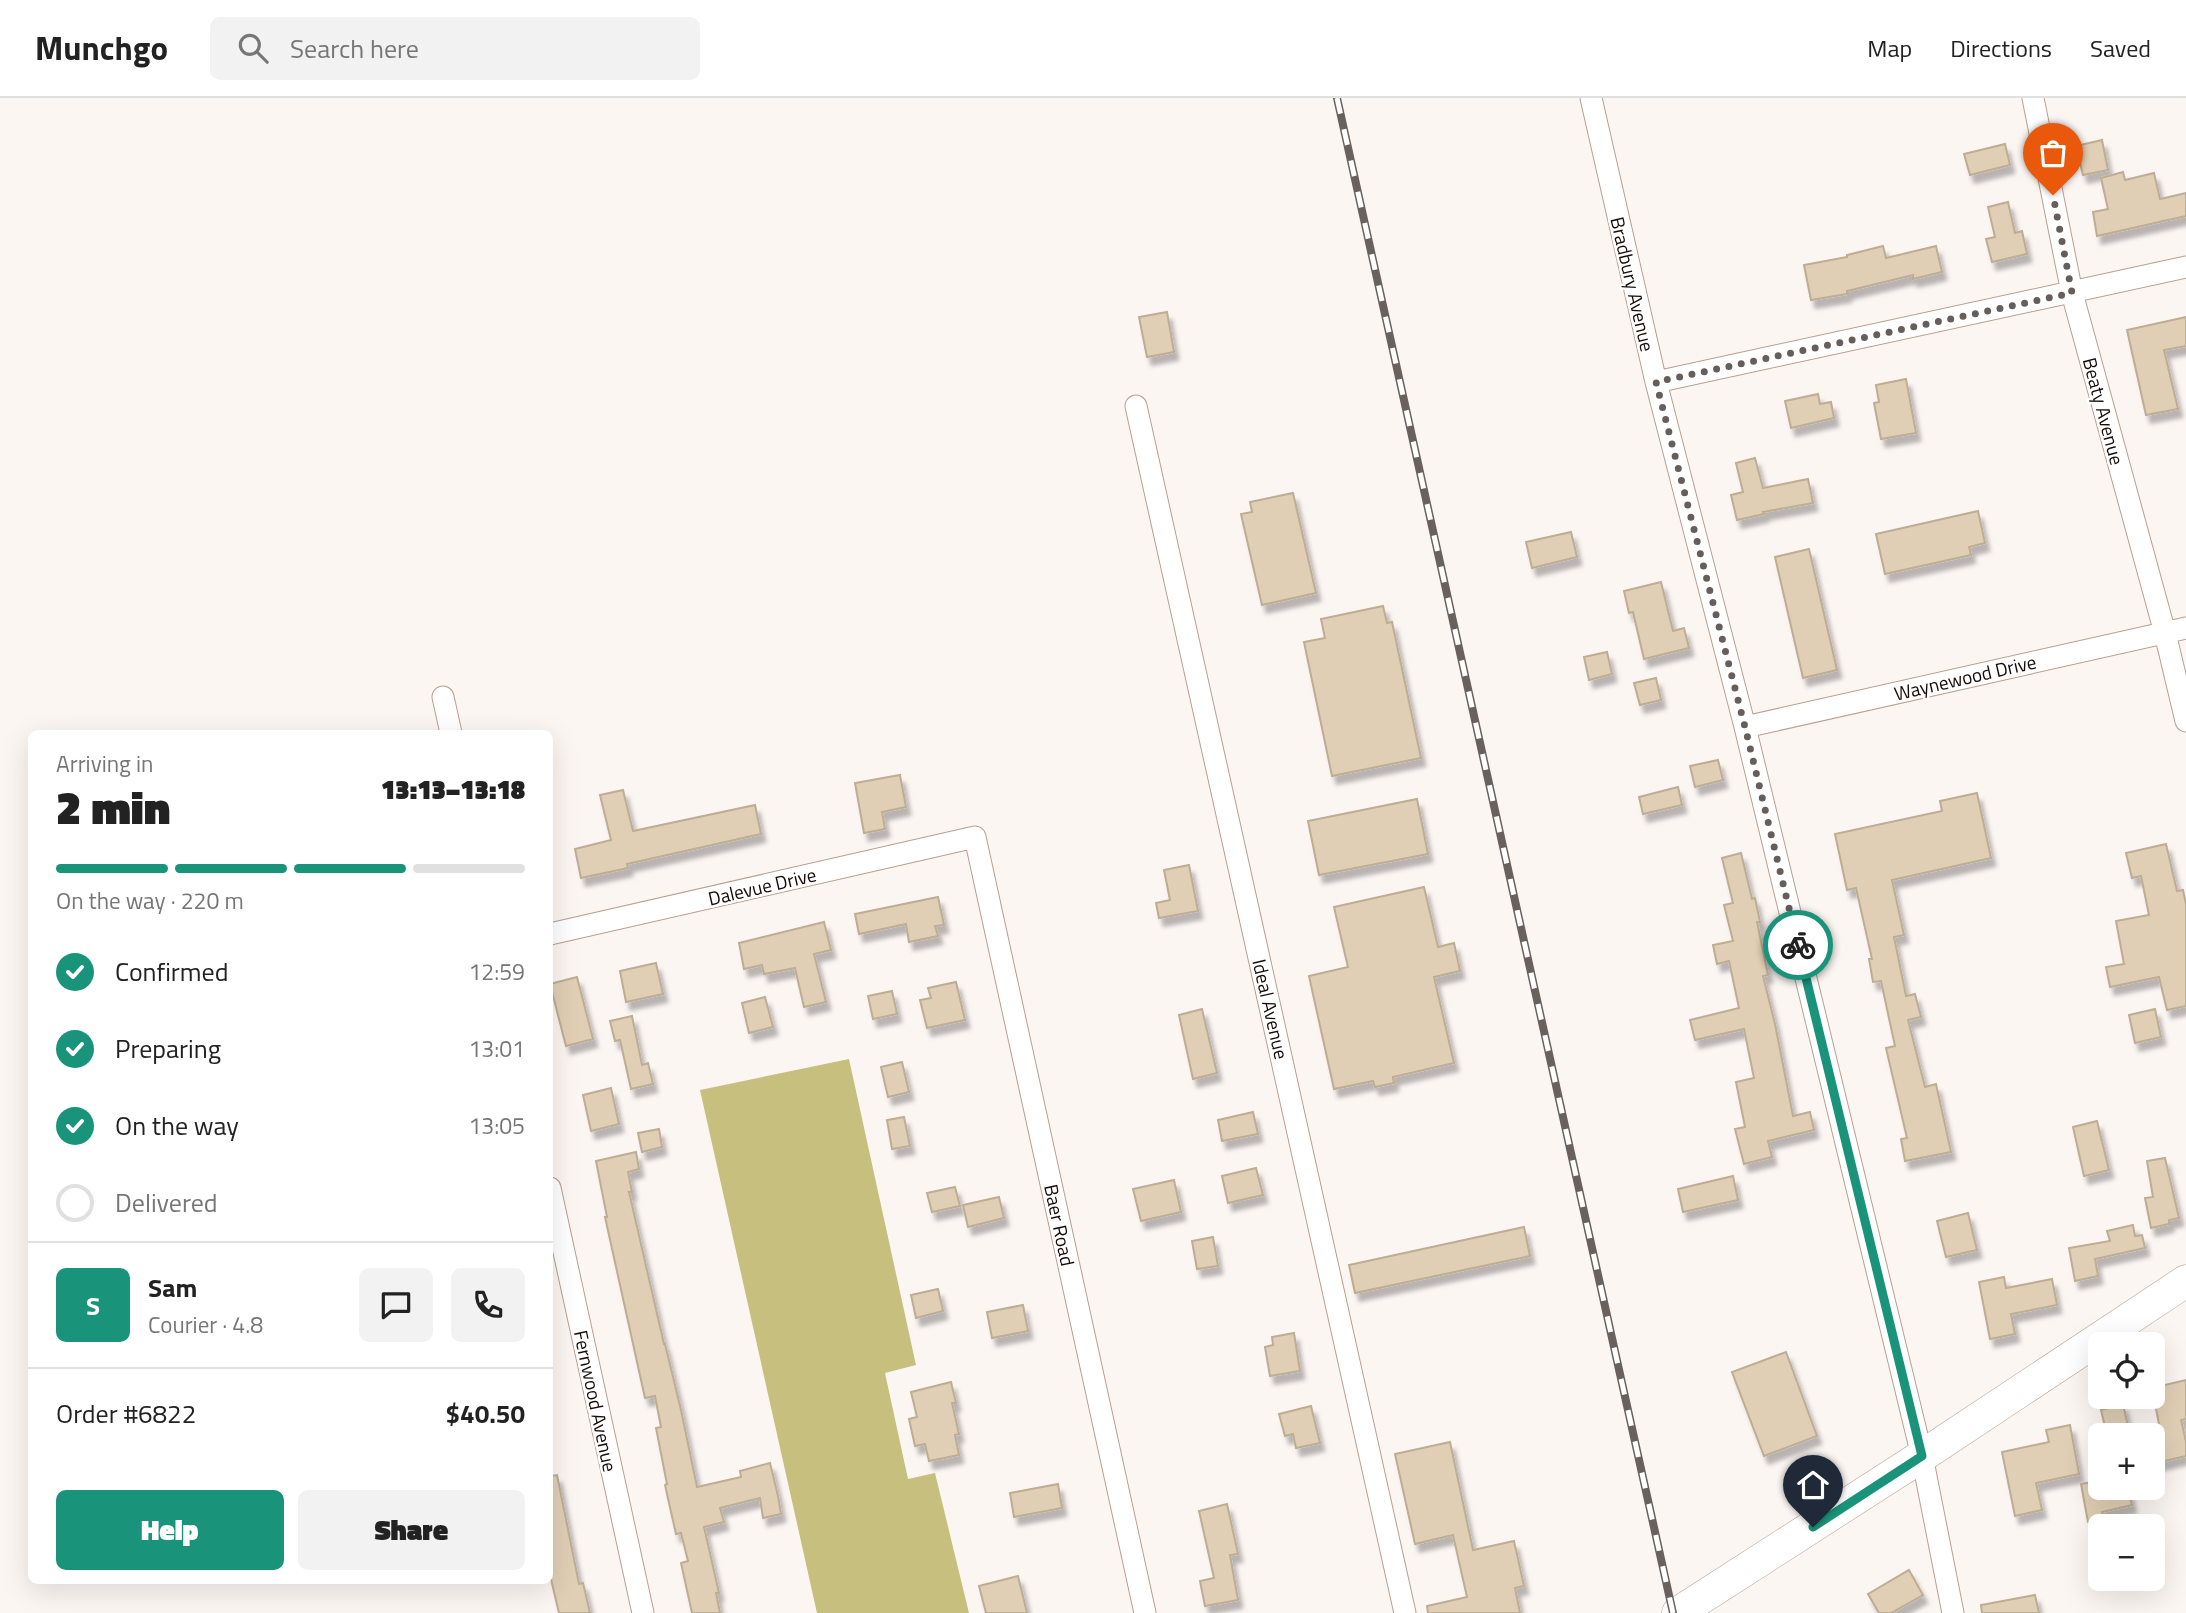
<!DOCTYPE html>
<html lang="en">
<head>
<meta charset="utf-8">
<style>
  body { margin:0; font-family:"Titillium Web",sans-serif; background:#f2f2f2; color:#222; height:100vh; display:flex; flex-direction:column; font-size:26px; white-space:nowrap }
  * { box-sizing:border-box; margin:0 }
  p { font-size:23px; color:#767676 }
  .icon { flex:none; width:38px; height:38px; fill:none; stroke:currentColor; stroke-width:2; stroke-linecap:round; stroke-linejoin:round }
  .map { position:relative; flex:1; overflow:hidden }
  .sheet { position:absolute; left:28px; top:632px; width:525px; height:854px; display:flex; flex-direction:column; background:#fff; border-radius:10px; box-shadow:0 7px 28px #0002 }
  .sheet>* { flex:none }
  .fabs { position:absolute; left:2088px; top:1234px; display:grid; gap:14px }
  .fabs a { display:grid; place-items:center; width:77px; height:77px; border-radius:10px; background:#fff; box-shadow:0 7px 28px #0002; font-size:35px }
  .pin { position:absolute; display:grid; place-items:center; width:60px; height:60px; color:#fff; margin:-72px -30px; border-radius:50% 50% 50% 0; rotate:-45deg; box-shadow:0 0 7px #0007 }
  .pin .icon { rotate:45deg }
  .courier { position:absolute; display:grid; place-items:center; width:70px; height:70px; margin:-35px; border:5px solid #19947b; border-radius:50%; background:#fff; color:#222; box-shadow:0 2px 9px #0007 }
  .overview em { font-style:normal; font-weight:800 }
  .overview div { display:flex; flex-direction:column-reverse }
  .overview { display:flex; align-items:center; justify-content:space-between; height:119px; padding:0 28px }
  h1 { font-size:46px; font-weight:800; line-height:52px }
  .bar { display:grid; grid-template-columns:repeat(4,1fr); gap:10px 7px; align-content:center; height:84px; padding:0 28px }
  .bar i { height:9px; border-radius:5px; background:#e0e0e0 }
  .bar .selected { background:#19947b }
  .bar p { grid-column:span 4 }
  .line { display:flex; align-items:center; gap:18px; padding:0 28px; border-top:2px solid #e0e0e0 }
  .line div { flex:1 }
  .round { display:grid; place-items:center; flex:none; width:74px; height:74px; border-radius:10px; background:#f2f2f2 }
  ol { padding:0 28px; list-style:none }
  li { display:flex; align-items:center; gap:21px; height:77px }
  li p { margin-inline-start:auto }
  li .icon { padding:7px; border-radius:50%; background:#19947b; color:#fff; stroke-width:4 }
  li:last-child { color:#767676 }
  li i { width:38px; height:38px; border:4px solid #e0e0e0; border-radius:50% }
  .action { display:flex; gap:14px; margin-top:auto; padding:14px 28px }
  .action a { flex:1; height:80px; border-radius:10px; background:#19947b; color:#fff; font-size:28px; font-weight:800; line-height:80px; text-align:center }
  .action a+a { background:#f2f2f2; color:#222 }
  header { display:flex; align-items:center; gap:42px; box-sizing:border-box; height:98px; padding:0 35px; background:#fff; border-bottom:2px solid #e0e0e0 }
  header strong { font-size:33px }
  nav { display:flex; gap:38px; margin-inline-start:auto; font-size:24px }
  .search { width:490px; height:63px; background:#f2f2f2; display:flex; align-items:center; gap:18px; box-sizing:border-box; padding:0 24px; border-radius:10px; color:#767676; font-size:26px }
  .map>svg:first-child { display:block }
  .forest { fill:#c7bf7e }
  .building { fill:#e0cfb5; stroke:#bdad94; stroke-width:2; filter:url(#shadow) }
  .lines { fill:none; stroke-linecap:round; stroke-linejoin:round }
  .street-casing { stroke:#b99f8e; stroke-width:23 }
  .secondary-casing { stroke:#b99f8e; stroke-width:33 }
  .street { stroke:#fff; stroke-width:21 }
  .secondary { stroke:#fff; stroke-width:32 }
  .rail-casing { stroke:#69615d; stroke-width:8 }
  .rail { stroke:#fff; stroke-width:5; stroke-dasharray:16; stroke-linecap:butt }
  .done { stroke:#665e5a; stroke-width:7; stroke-dasharray:0 12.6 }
  .route { stroke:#19947b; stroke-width:9 }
  .labels { text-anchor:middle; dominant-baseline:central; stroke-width:5; stroke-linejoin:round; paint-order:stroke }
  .street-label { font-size:19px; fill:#150c07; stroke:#fff }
</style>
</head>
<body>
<header>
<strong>Munchgo</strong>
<div class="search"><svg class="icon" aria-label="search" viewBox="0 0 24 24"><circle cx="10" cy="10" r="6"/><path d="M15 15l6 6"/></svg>Search here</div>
<nav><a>Map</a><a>Directions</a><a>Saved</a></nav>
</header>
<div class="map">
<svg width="2186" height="1515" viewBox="0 0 2186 1515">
  <defs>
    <filter id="shadow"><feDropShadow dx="4.5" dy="8" stdDeviation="2" flood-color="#0004"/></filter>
  </defs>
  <rect width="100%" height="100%" fill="#fcf6f3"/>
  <!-- forest -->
  <path class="forest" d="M849 961 916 1267 885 1275 908 1381 935 1375 969 1515H817L700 992Z"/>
  <!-- building -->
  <path class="building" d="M2102 42 2108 72 2083 77 2076 48Z
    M2005 46 2010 67 1970 77 1964 56Z
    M2123 74 2125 82 2154 75 2160 101 2186 95V118L2097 138 2093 114 2108 111 2101 80Z
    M2008 104 2015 135 2022 133 2027 156 1992 164 1986 141 1995 139 1988 109Z
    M1883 148 1886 160 1936 148 1942 174 1913 181V177L1847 193V196L1811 202 1804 167 1847 159V157Z
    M1167 214 1174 254 1147 259 1139 219Z
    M2186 219V248L2164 252 2178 311 2146 317 2127 232Z
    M1906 281 1916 335 1881 341 1874 305 1879 304 1876 287Z
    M1818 296 1820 306 1831 304 1834 320 1791 330 1785 303Z
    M1755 360 1763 390 1808 381 1813 405 1763 414 1764 416 1737 422 1731 397 1743 394 1736 365Z
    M1293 395 1316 495 1262 507 1241 416 1252 414 1250 404Z
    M1978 413 1985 445 1969 449 1971 457 1885 476 1876 436Z
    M1571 434 1577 459 1532 470 1526 444Z
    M1809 451 1837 572 1803 580 1775 459Z
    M1661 484 1673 533 1684 530 1689 550 1644 561 1633 514 1629 515 1624 493Z
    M1383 508 1387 525 1392 524 1421 660 1332 678 1304 544 1325 540 1321 521Z
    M1607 554 1612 576 1589 582 1584 559Z
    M1656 580 1661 602 1640 607 1634 585Z
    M1718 662 1723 682 1695 689 1690 668Z
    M900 677 906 709 882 714 885 731 864 735 855 685Z
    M1678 689 1682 707 1643 716 1639 699Z
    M623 692 633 733 755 707 761 736 627 766 628 770 581 780 575 751 611 742 600 697Z
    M1977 695 1991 760 1892 782 1904 837 1894 839 1906 898 1915 896 1921 919 1908 922 1925 989 1936 986 1951 1054 1905 1063 1901 1041 1907 1040 1886 950 1895 948 1881 883 1873 884 1869 861H1872L1856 790 1847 792 1835 736 1942 713 1940 703Z
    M1417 701 1428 756 1319 777 1308 723Z
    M2166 746 2177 793 2183 792 2186 806V908L2167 912 2159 879 2110 889 2106 869 2124 866 2116 823 2149 817 2141 778 2132 780 2126 755Z
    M1741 755 1752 801 1755 800 1760 824H1757L1768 877 1763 878 1775 926 1793 1018 1810 1014 1814 1032 1768 1043 1772 1059 1744 1066 1735 1031 1745 1029 1736 984 1754 980 1744 931 1695 942 1690 922 1739 910 1729 863 1717 866 1713 847 1733 843 1724 807 1733 805 1722 760Z
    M1189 767 1198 813 1159 820 1156 805 1170 802 1164 772Z
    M1424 789 1438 849 1454 845 1460 873 1434 879 1454 965 1393 979 1394 985 1375 989 1373 983 1334 991 1309 878 1348 869 1334 809Z
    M938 799 944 827 935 828 938 838 909 844 906 826 859 836 855 816Z
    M824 824 831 852 814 856 826 904 804 909 795 870 764 876 762 867 744 871 739 845Z
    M656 865 663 896 626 904 620 873Z
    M577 879 593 941 566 948 550 886Z
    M956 884 965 922 927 930 920 902 931 900 928 890Z
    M892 893 897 916 873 921 868 898Z
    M765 899 773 929 749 935 742 905Z
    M1202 911 1217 975 1193 981 1179 917Z
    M2155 911 2161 939 2135 945 2129 917Z
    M632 918 642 967 648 965 653 986 631 991 620 942 615 943 610 923Z
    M902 964 909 994 888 999 881 969Z
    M611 990 619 1026 591 1033 583 997Z
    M1253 1014 1258 1036 1222 1043 1218 1022Z
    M904 1019 910 1048 892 1051 887 1022Z
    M2097 1023 2109 1072 2084 1078 2073 1029Z
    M659 1031 662 1049 642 1054 638 1035Z
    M636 1054 639 1071 628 1074 632 1094H629L664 1246H665L681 1312 697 1389 741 1379 740 1373 770 1365 778 1398 781 1416 763 1420 760 1400 720 1410 724 1424 704 1429 719 1495H716L720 1515H692L681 1465 688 1463 681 1435 676 1436 665 1387 667 1386 656 1330 661 1329 655 1298 645 1300 605 1119H607L596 1063Z
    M2165 1060 2179 1120 2169 1122V1126L2151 1130 2145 1100 2153 1099 2147 1063Z
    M1256 1070 1263 1097 1228 1105 1222 1078Z
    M1733 1078 1738 1102 1683 1114 1678 1091Z
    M1174 1082 1181 1114 1141 1123 1133 1091Z
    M955 1089 960 1108 932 1114 927 1095Z
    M999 1099 1004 1120 968 1129 963 1107Z
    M1968 1115 1977 1152 1946 1159 1937 1123Z
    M2133 1127 2135 1138 2142 1137 2145 1150 2095 1161 2098 1178 2075 1183 2069 1150 2110 1143 2107 1133Z
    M1524 1129 1530 1158 1355 1195 1349 1167Z
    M1213 1139 1218 1168 1197 1171 1192 1143Z
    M2004 1179 2006 1190 2052 1181 2057 1207 2011 1216 2015 1236 1990 1241 1979 1184Z
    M938 1191 943 1213 916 1220 911 1197Z
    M1023 1207 1028 1233 992 1240 987 1214Z
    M1294 1235 1300 1273 1270 1278 1265 1249 1273 1247 1272 1239Z
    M1786 1254 1817 1338 1764 1358 1732 1274Z
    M2186 1282V1321L2181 1322 2186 1344V1358L2152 1366V1328L2159 1326 2152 1290Z
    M951 1284 956 1305H952L959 1336 955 1337 959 1357 929 1363 925 1346 915 1348 909 1321 917 1319 911 1294Z
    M2123 1306 2130 1337H2107L2101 1312Z
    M1311 1308 1320 1345 1296 1350 1293 1336 1285 1338 1279 1316Z
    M2070 1327 2079 1376 2036 1385 2042 1412 2015 1418 2002 1354 2049 1344 2046 1332Z
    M1450 1344 1473 1452 1514 1443 1524 1488 1515 1490 1520 1515H1428L1427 1508 1467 1499 1453 1437 1415 1446 1395 1356Z
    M557 1377 579 1486 583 1485 590 1515H559L550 1477V1378Z
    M2097 1383 2098 1390H2128L2132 1407 2102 1414 2104 1422 2088 1424 2081 1386Z
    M1058 1386 1062 1410 1014 1419 1010 1395Z
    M1227 1406 1238 1456 1230 1457 1238 1502 1205 1508 1200 1483 1214 1480 1199 1413Z
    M1909 1472 1923 1497 1891 1515H1879L1868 1496Z
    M1018 1478 1027 1515H986L979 1488Z
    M2035 1497 2039 1515H1982L1981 1507Z"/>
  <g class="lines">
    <!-- street casing -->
    <g class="street-casing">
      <path id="street" d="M1591 0 1656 284 1745 629 1922 1358 1953 1515
        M2033 0 2072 195 2165 535 2186 623
        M1656 284 2186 169
        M1136 308 1405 1515
        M443 599 451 635
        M1745 629 2186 530
        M550 836 975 739 1145 1515
        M550 1090 643 1515"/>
    </g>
    <!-- secondary casing -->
    <g class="secondary-casing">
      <path id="secondary" d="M1678 1515 1922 1358 2186 1183"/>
    </g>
    <!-- street -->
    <use href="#street" class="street"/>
    <!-- secondary -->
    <use href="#secondary" class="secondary"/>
    <!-- rail casing -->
    <g class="rail-casing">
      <path id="rail" d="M1337 0 1673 1515"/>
    </g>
    <!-- rail -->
    <use href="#rail" class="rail"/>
  </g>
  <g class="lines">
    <!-- done -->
    <path class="done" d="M1798 847 1745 629 1656 284 2072 195 2053 97"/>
    <!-- route -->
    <path class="route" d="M1798 847 1922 1358 1813 1429"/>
  </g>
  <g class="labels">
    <!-- street labels -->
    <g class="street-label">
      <text transform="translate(1633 186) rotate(77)">Bradbury Avenue</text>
      <text transform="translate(2104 313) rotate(75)">Beaty Avenue</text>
      <text transform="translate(1965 579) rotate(-13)">Waynewood Drive</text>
      <text transform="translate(762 788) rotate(-13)">Dalevue Drive</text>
      <text transform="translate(1271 911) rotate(77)">Ideal Avenue</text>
      <text transform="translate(1060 1127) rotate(78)">Baer Road</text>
      <text transform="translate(596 1303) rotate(78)">Fernwood Avenue</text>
    </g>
  </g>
</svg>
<div class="fabs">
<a><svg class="icon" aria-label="locate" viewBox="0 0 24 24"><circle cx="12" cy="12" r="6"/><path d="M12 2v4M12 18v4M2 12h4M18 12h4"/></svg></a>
<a>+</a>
<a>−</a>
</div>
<div class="pin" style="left:2053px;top:97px;background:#ea580c"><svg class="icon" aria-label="bag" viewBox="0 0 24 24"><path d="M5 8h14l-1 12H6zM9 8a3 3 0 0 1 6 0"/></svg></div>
<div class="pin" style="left:1813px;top:1429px;background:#1f2937"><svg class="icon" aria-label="home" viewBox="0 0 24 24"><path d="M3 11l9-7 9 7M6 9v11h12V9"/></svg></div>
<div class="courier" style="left:1798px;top:847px"><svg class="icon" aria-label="bike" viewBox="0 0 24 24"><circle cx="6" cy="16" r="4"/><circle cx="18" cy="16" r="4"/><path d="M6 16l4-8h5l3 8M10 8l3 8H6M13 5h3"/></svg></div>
<section class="sheet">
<div class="overview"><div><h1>2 min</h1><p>Arriving in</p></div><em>13:13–13:18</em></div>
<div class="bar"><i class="selected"></i><i class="selected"></i><i class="selected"></i><i></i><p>On the way · 220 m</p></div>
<ol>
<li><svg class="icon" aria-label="check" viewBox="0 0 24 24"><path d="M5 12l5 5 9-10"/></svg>Confirmed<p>12:59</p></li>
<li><svg class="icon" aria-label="check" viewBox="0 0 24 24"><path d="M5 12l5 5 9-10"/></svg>Preparing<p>13:01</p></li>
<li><svg class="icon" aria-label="check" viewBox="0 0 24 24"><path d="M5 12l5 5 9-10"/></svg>On the way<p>13:05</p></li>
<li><i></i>Delivered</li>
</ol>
<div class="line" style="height:126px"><b class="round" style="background:#19947b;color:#fff">S</b><div><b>Sam</b><p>Courier · 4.8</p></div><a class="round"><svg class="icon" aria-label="chat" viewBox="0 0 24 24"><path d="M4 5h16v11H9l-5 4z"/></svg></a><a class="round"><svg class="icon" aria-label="phone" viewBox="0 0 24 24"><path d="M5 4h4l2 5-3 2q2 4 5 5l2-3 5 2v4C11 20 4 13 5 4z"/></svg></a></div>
<div class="line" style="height:91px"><div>Order #6822</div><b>$40.50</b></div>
<div class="action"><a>Help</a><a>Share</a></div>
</section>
</div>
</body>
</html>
